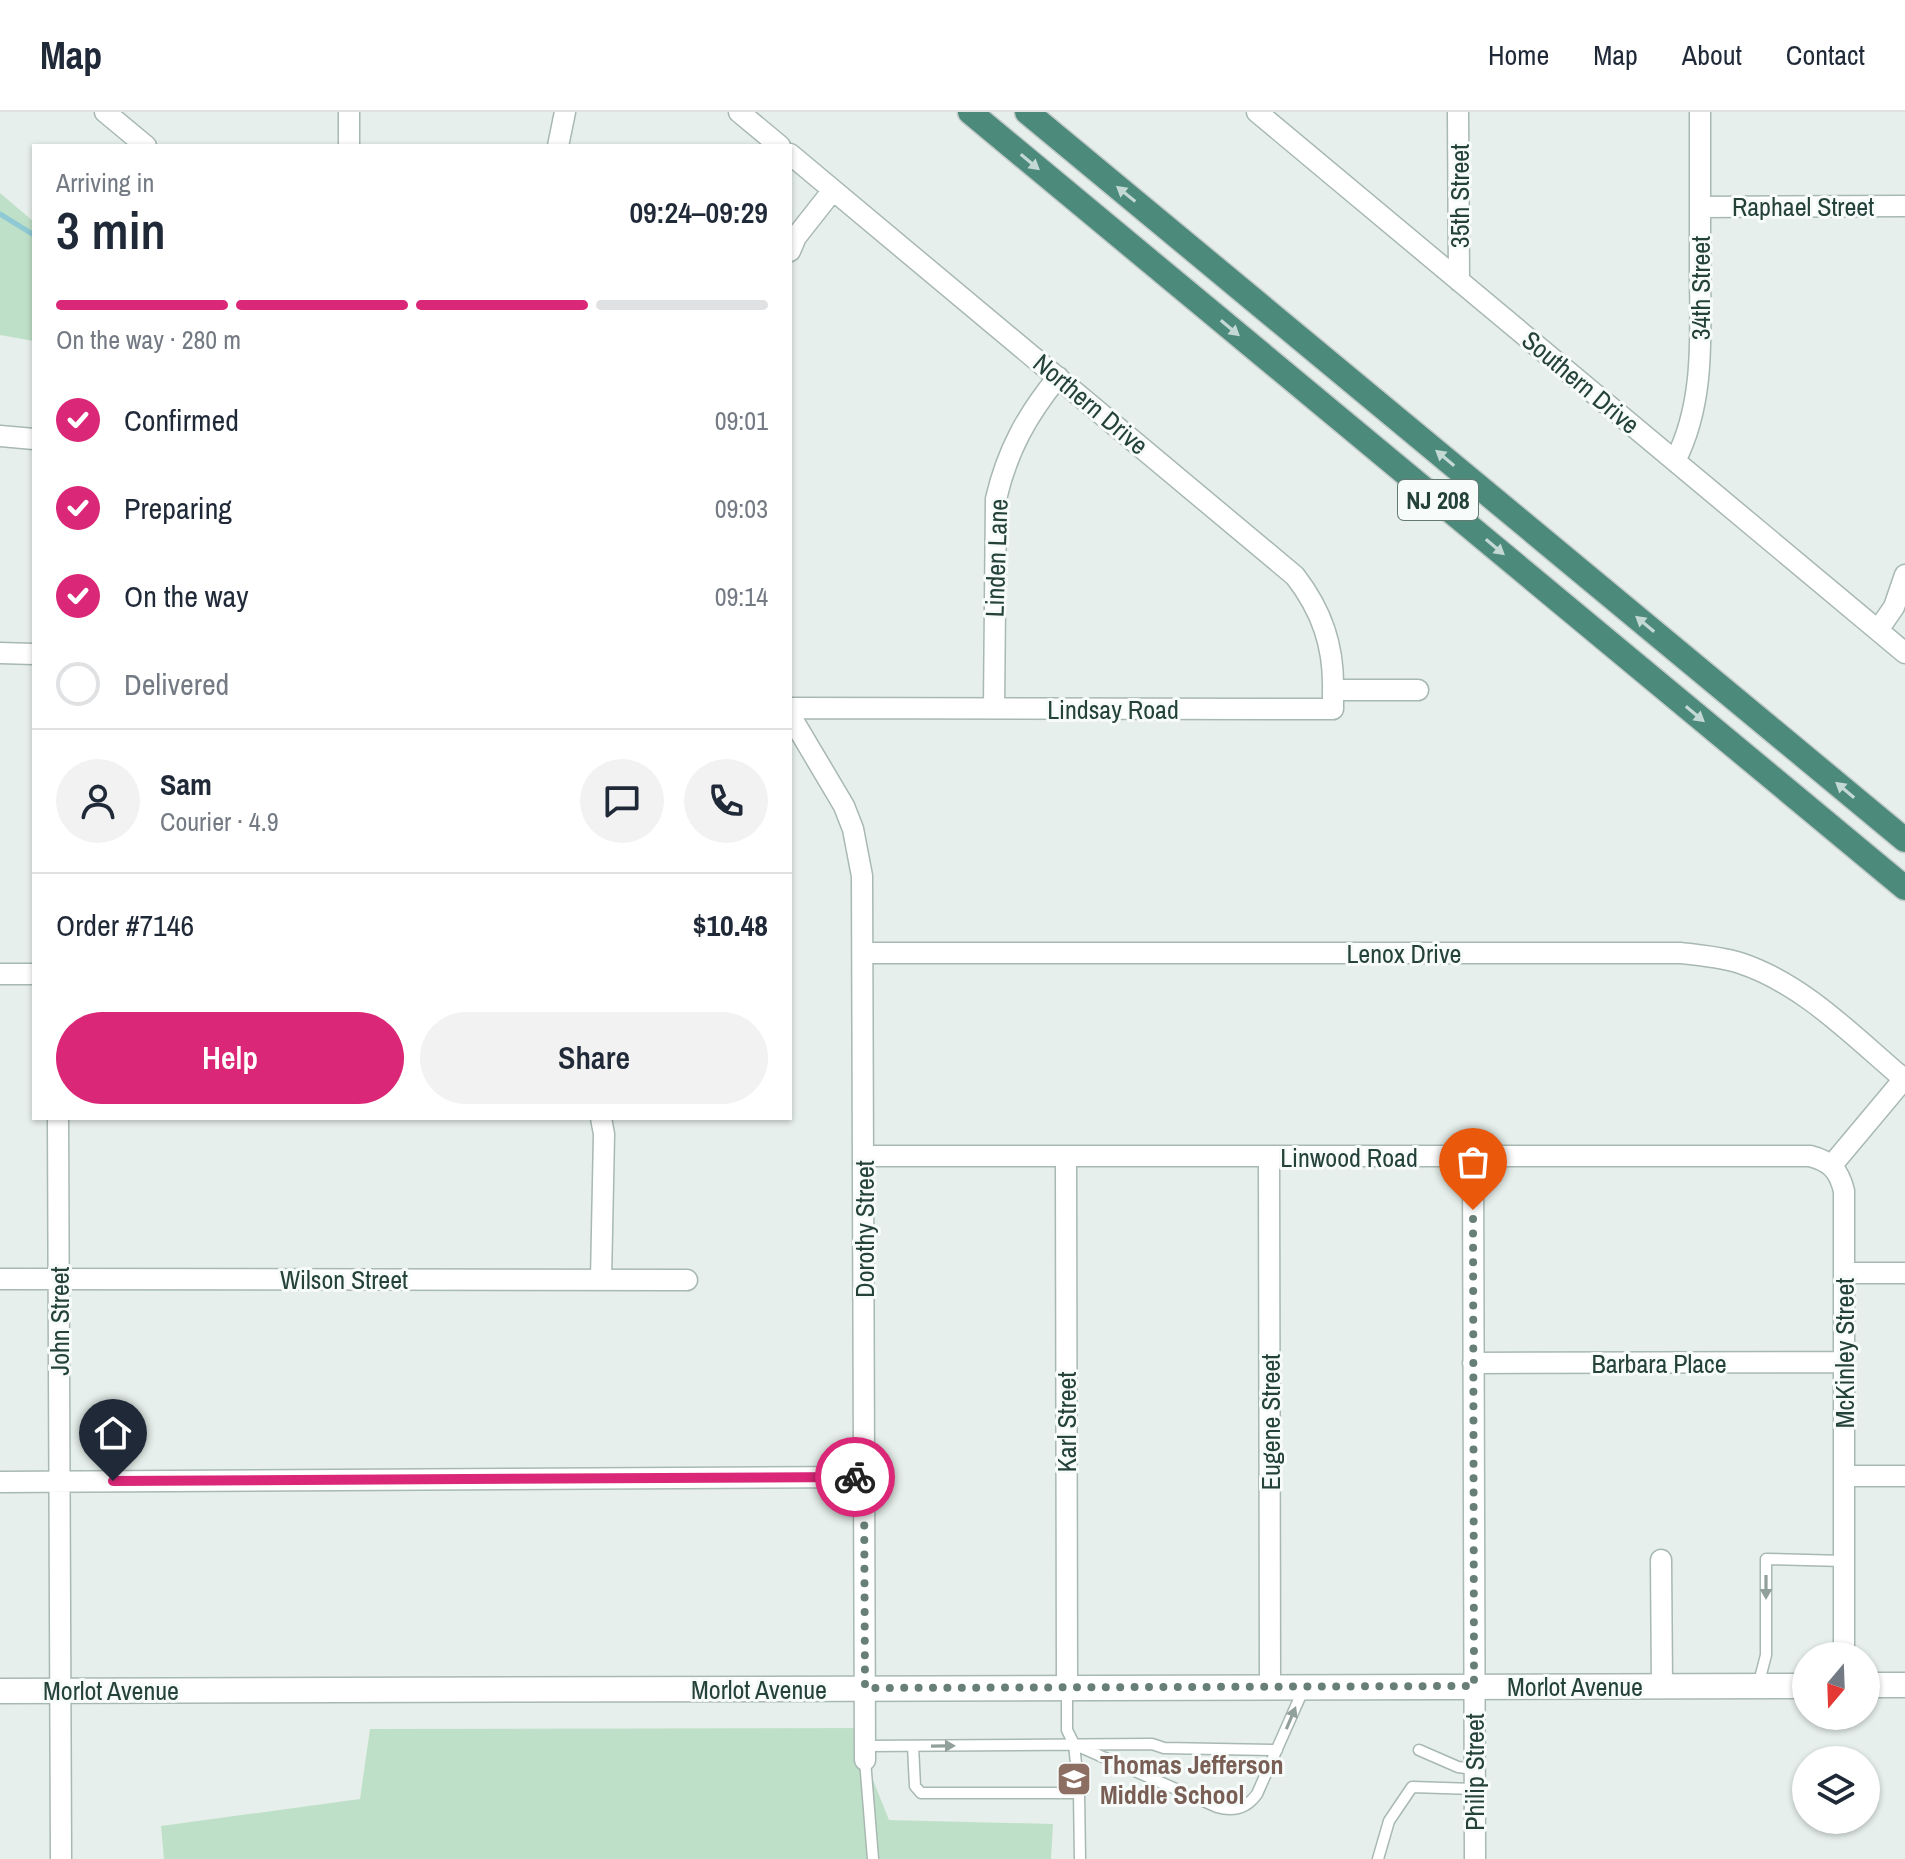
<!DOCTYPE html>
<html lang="en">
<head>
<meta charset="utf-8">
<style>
  body { margin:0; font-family:"Archivo Narrow",sans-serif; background:#f2f2f3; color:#1f2937; height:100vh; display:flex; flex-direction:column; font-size:30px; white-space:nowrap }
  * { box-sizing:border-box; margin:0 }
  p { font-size:26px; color:#747a83 }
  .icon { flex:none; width:44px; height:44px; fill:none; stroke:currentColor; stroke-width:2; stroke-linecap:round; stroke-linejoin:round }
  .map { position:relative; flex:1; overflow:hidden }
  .sheet { position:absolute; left:32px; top:32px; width:760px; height:976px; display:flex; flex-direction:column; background:#fff; border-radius:0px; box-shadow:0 2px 6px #0004 }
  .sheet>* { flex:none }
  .needle { width:52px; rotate:199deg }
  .tools { position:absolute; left:1792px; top:1530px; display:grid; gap:16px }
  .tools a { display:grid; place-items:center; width:88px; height:88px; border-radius:50%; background:#fff; box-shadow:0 2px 6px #0004; font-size:40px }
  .pin { position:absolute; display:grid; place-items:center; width:68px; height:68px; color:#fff; margin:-82px -34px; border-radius:50% 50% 50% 0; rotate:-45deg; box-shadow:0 0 8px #0007 }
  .pin .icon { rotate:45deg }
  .courier { position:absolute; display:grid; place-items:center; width:80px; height:80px; margin:-40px; border:6px solid #db2777; border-radius:50%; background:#fff; color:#222; box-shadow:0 2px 10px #0007 }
  .overview em { font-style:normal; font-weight:600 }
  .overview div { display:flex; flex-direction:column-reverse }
  .overview { display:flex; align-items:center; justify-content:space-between; height:136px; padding:0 24px }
  h1 { font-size:52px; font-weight:600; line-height:60px }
  .bar { display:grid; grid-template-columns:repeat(4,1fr); gap:12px 8px; align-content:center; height:96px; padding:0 24px }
  .bar i { height:10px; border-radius:6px; background:#e0e1e3 }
  .bar .on { background:#db2777 }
  .bar p { grid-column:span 4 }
  .line { display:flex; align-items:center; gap:20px; padding:0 24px; border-top:2px solid #e0e1e3 }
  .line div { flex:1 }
  .round { display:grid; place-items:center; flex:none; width:84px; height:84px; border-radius:42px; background:#f2f2f3 }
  ol { padding:0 24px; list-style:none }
  li { display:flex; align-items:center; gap:24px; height:88px }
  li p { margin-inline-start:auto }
  li .icon { padding:8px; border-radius:50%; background:#db2777; color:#fff; stroke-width:4 }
  li:last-child { color:#747a83 }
  li i { width:44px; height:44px; border:4px solid #e0e1e3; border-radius:50% }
  .cta { display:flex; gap:16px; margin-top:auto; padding:16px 24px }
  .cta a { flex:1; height:92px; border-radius:48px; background:#db2777; color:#fff; font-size:32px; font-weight:600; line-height:92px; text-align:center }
  .cta a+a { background:#f2f2f3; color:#1f2937 }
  header { display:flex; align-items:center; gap:48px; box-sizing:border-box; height:112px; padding:0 40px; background:#fff; border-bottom:2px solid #e0e1e3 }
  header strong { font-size:38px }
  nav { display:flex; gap:44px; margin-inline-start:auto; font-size:28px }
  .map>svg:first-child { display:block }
  .green { fill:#bfe0c8 }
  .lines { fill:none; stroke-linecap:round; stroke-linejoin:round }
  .stream { stroke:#8ec9d4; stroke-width:5 }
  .service-casing { stroke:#a8b8b2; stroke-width:13 }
  .minor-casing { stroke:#a8b8b2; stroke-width:23 }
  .tertiary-casing { stroke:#a8b8b2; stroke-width:27 }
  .trunk-casing { stroke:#c2cac8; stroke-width:27 }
  .service { stroke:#fff; stroke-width:10 }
  .minor { stroke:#fff; stroke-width:20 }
  .tertiary { stroke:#fff; stroke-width:24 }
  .trunk { stroke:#4c8a7c; stroke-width:24 }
  .oneway { fill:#c4d9d4 }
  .oneway2 { fill:#92a09c }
  .done { stroke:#687f78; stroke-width:8; stroke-dasharray:0 14.4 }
  .route { stroke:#db2777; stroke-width:10 }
  .labels { text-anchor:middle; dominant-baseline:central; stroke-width:6; stroke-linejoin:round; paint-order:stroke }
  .shield { fill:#f7fbf9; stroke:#637a73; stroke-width:2 }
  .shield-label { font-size:24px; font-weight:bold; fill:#24423a }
  .street-label { font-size:26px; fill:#24423a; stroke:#f7fbf9 }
  .education-label { font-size:26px; font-weight:bold; fill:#785e54; stroke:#f7fbf9; text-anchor:start }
</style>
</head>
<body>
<header>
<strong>Map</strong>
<nav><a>Home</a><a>Map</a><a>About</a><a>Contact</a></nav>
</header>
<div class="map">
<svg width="1905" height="1747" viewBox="0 0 1905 1747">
  <rect width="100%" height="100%" fill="#e6efeb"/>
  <!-- green -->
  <path class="green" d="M0 81 34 110V229L0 223Z
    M865 1616V1648L889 1708 1053 1712 1051 1747H164L161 1714 360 1687 370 1617Z"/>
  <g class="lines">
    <!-- stream -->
    <path class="stream" d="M0 102 34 123"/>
    <!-- service casing -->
    <g class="service-casing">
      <path id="service" d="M1758 1574 1766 1543V1447L1844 1449
        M1067 1578V1618L1074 1632 1079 1681 1080 1747
        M865 1634 1152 1632 1164 1636 1277 1638
        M913 1634 915 1674 921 1681H1079
        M1080 1635 1217 1695C1234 1700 1247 1696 1257 1682L1304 1576
        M1419 1638 1458 1655 1474 1657
        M865 1648 873 1747
        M1378 1747 1389 1709 1412 1675 1474 1677"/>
    </g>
    <!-- minor casing -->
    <g class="minor-casing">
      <path id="minor" d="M105 0 146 34
        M349 0V34
        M739 0 780 34
        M1257 0 1905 541
        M1458 0 1459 169
        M558 34 565 0
        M790 42 1295 464C1322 499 1334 534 1333 578
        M1700 95 1905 94
        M790 139 796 125 833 78
        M0 324 34 327
        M1675 349C1706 289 1700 220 1700 155 1700 103 1700 52 1700 0
        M1878 518 1894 495 1905 463
        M0 541 34 542
        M790 596 1333 597V578H1418
        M994 596 996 387C1007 339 1027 303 1058 265
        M790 603 844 694 853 717 862 764 865 1648
        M863 841H1680C1700 843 1721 845 1740 851 1804 872 1854 925 1905 968
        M0 862H34
        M58 1006 61 1747
        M601 1006 604 1022 601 1168
        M864 1044H1810C1830 1049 1839 1058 1844 1079V1544
        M1269 1044 1270 1575
        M1066 1045 1067 1576
        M1473 1046 1475 1747
        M1832 1053 1904 967
        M1844 1161H1905
        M0 1167 687 1168
        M1473 1251 1844 1250
        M1844 1364H1905
        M0 1370 864 1365
        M1661 1448 1662 1574"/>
    </g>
    <!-- tertiary casing -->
    <g class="tertiary-casing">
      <path id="tertiary" d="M1866 1573H1905
        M0 1579 1806 1574"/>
    </g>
    <!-- trunk casing -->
    <g class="trunk-casing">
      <path id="trunk" d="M970 0 1905 776
        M1027 0 1905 728"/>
    </g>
    <!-- service -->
    <use href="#service" class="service"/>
    <!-- minor -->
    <use href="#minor" class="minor"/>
    <!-- tertiary -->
    <use href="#tertiary" class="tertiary"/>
    <!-- trunk -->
    <use href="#trunk" class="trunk"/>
  </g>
  <!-- one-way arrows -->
  <defs><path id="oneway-solid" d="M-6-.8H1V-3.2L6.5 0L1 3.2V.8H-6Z" transform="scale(2)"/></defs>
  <g class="oneway">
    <use href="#oneway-solid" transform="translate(1030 50) rotate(40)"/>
    <use href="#oneway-solid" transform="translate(1126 82) rotate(-141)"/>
    <use href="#oneway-solid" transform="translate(1230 216) rotate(40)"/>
    <use href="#oneway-solid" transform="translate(1445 346) rotate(-140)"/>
    <use href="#oneway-solid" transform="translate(1495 435) rotate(40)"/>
    <use href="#oneway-solid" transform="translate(1645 512) rotate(-140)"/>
    <use href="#oneway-solid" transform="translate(1695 602) rotate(40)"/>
    <use href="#oneway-solid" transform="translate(1845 678) rotate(-140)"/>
  </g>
  <g class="oneway2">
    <use href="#oneway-solid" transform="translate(1766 1475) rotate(90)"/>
    <use href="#oneway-solid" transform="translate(1291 1606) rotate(-67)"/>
    <use href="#oneway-solid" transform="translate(943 1634) rotate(-1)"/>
  </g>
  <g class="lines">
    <!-- done -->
    <path class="done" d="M855 1365H864L865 1576 1474 1574 1473 1098"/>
    <!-- route -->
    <path class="route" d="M113 1369 855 1365"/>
  </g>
  <!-- icons -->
  <defs>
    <g id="school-square" transform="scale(1.8)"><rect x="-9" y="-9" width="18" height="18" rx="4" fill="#8d6e63" stroke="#f7fbf9"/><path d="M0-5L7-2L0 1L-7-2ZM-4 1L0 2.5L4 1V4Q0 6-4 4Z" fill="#fff"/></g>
  </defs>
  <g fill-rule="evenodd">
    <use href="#school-square" x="1074" y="1667"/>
  </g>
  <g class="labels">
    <!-- shield labels -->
    <rect class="shield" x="1398" y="368" width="80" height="40" rx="6"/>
    <g class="shield-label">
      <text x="1438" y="388">NJ 208</text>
    </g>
    <!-- street labels -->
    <g class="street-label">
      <text transform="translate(1459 84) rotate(-90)">35th Street</text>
      <text x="1803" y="94">Raphael Street</text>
      <text transform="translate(1700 176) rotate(-90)">34th Street</text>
      <text transform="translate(1581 270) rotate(40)">Southern Drive</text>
      <text transform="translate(1091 292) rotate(40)">Northern Drive</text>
      <text transform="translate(996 446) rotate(-88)">Linden Lane</text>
      <text x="1113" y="597">Lindsay Road</text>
      <text x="1404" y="841">Lenox Drive</text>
      <text x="1349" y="1045">Linwood Road</text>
      <text transform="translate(864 1117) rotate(-90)">Dorothy Street</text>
      <text x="344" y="1167">Wilson Street</text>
      <text transform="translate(59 1209) rotate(-90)">John Street</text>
      <text transform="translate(1844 1241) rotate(-90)">McKinley Street</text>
      <text x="1659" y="1251">Barbara Place</text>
      <text transform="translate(1066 1310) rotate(-90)">Karl Street</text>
      <text transform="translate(1270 1310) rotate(-90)">Eugene Street</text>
      <text x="1575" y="1574">Morlot Avenue</text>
      <text x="759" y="1577">Morlot Avenue</text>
      <text x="111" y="1578">Morlot Avenue</text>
      <text transform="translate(1474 1660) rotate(-90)">Philip Street</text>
    </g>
    <!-- education labels -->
    <g class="education-label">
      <text x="1100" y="1652">Thomas Jefferson<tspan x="1100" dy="30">Middle School</tspan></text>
    </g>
  </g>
</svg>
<div class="tools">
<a><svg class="needle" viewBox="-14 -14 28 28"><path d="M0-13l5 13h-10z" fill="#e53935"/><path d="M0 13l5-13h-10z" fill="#747a83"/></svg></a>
<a><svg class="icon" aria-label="layers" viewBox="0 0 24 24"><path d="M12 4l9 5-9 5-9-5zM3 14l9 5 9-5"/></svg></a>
</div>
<div class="pin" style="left:1473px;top:1098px;background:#ea580c"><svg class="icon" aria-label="bag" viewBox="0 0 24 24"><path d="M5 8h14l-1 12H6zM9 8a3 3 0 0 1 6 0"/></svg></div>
<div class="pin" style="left:113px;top:1369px;background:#1f2937"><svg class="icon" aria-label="home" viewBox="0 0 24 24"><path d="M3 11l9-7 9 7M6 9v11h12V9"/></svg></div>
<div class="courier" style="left:855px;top:1365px"><svg class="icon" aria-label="bike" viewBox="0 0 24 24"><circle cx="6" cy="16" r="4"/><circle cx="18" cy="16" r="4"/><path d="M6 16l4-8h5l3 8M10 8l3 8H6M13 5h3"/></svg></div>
<section class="sheet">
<div class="overview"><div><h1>3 min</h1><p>Arriving in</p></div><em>09:24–09:29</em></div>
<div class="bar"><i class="on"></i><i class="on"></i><i class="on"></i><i></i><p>On the way · 280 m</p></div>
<ol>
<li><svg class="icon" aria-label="check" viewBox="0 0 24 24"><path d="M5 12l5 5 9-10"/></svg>Confirmed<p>09:01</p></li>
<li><svg class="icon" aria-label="check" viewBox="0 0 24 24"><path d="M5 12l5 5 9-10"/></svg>Preparing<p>09:03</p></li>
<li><svg class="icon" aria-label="check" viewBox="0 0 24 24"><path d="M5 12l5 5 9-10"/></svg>On the way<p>09:14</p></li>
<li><i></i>Delivered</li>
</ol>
<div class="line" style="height:144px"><a class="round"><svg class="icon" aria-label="person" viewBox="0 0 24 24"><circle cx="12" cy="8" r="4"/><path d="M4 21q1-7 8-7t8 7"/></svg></a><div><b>Sam</b><p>Courier · 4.9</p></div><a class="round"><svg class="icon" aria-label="chat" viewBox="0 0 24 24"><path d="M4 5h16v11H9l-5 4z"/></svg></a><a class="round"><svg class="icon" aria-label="phone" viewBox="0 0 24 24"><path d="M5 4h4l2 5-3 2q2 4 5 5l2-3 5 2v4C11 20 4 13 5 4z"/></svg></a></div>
<div class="line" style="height:104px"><div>Order #7146</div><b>$10.48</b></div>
<div class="cta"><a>Help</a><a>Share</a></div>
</section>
</div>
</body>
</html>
